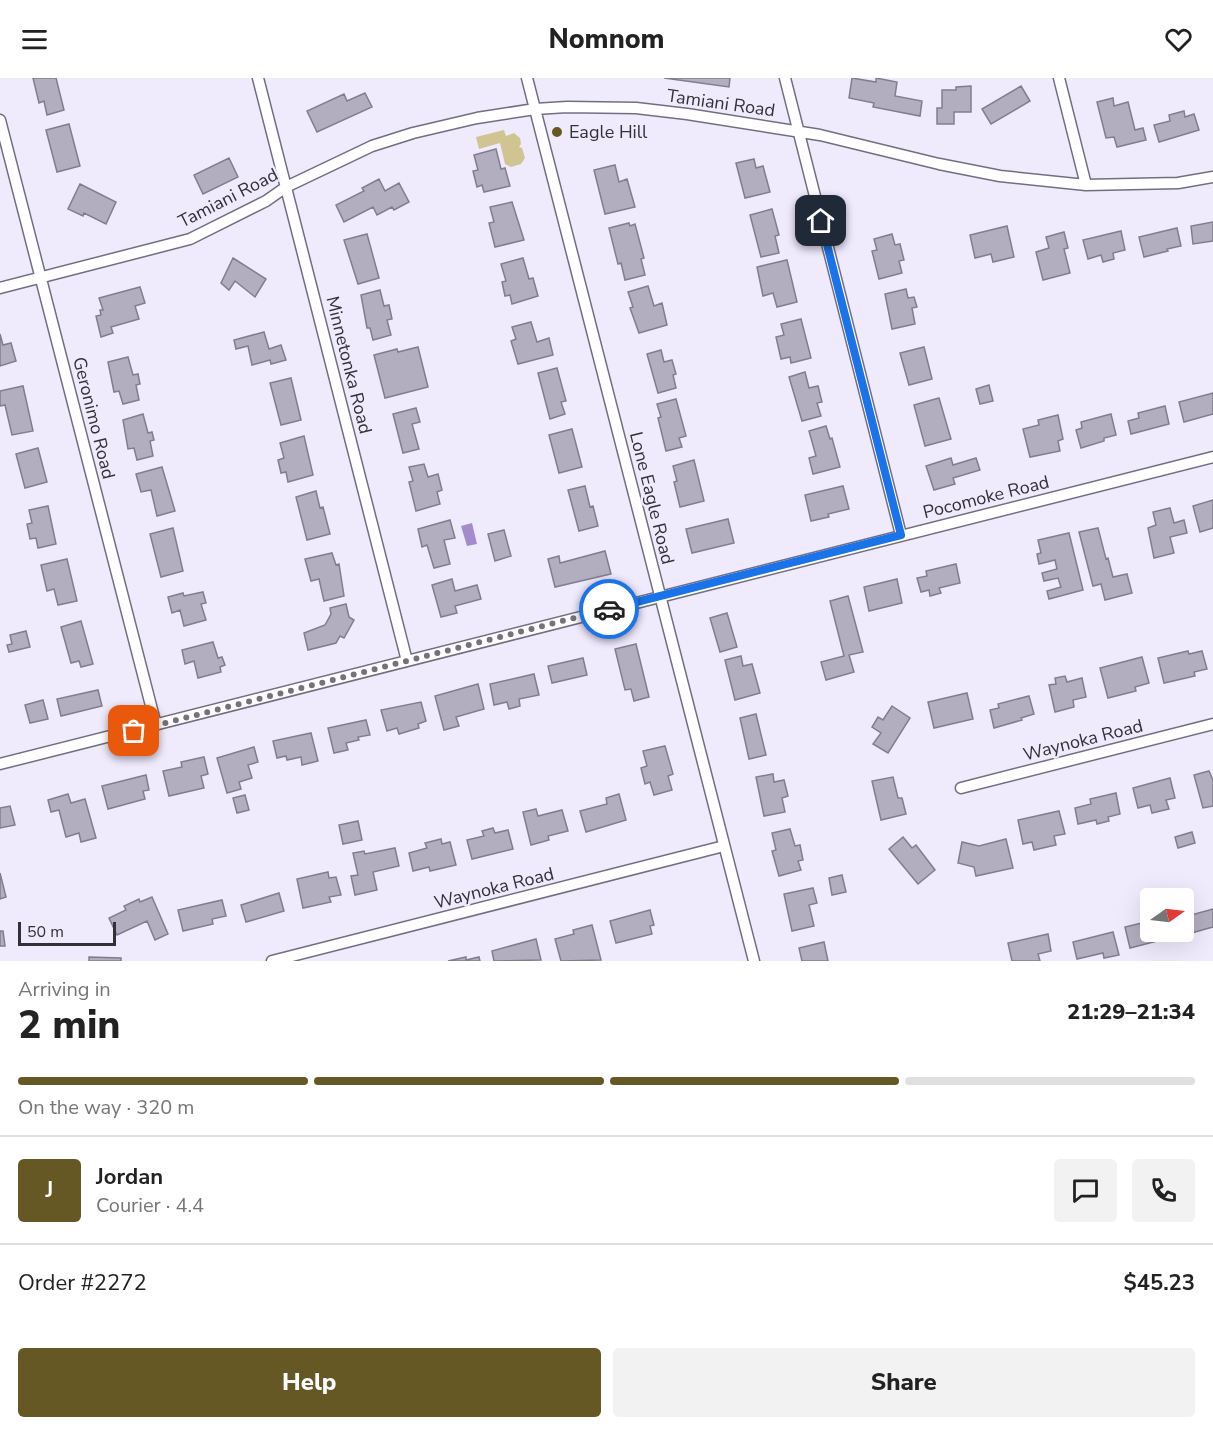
<!DOCTYPE html>
<html lang="en">
<head>
<meta charset="utf-8">
<style>
  body { margin:0; font-family:"Nunito Sans",sans-serif; background:#f2f2f2; color:#222; height:100vh; display:flex; flex-direction:column; font-size:22px; white-space:nowrap }
  * { box-sizing:border-box; margin:0 }
  p { font-size:20px; color:#767676 }
  .icon { flex:none; width:33px; height:33px; fill:none; stroke:currentColor; stroke-width:2; stroke-linecap:round; stroke-linejoin:round }
  .map { position:relative; height:883px; overflow:hidden }
  .side { display:flex; flex-direction:column; background:#fff; flex:1 }
  .side>* { flex:none }
  .needle { width:39px; rotate:76deg }
  .controls { position:absolute; left:1140px; top:810px; display:grid; gap:12px }
  .controls a { display:grid; place-items:center; width:54px; height:54px; border-radius:6px; background:#fff; box-shadow:0 6px 24px #0002; font-size:30px }
  .scale { position:absolute; left:18px; bottom:15px; width:98px; box-sizing:border-box; padding-left:6px; border:3px solid #333138; border-top:0; font-size:16px; line-height:21px; white-space:nowrap; color:#333138; -webkit-text-stroke:4px #f0eafd; paint-order:stroke }
  .pin { position:absolute; display:grid; place-items:center; width:51px; height:51px; color:#fff; margin:-26px; border-radius:12px; box-shadow:0 3px 9px #0006 }
  .courier { position:absolute; display:grid; place-items:center; width:60px; height:60px; margin:-30px; border:4px solid #1a73e8; border-radius:50%; background:#fff; color:#222; box-shadow:0 2px 8px #0007 }
  .overview em { font-style:normal; font-weight:800 }
  .overview div { display:flex; flex-direction:column-reverse }
  .overview { display:flex; align-items:center; justify-content:space-between; height:102px; padding:0 18px }
  h1 { font-size:39px; font-weight:800; line-height:45px }
  .bar { display:grid; grid-template-columns:repeat(4,1fr); gap:9px 6px; align-content:center; height:72px; padding:0 18px }
  .bar i { height:8px; border-radius:4px; background:#e0e0e0 }
  .bar .on { background:#655825 }
  .bar p { grid-column:span 4 }
  .line { display:flex; align-items:center; gap:15px; padding:0 18px; border-top:2px solid #e0e0e0 }
  .line div { flex:1 }
  .round { display:grid; place-items:center; flex:none; width:63px; height:63px; border-radius:6px; background:#f2f2f2 }
  .button { display:flex; gap:12px; margin-top:auto; padding:12px 18px }
  .button a { flex:1; height:69px; border-radius:6px; background:#655825; color:#fff; font-size:24px; font-weight:800; line-height:69px; text-align:center }
  .button a+a { background:#f2f2f2; color:#222 }
  header { display:flex; justify-content:space-between; align-items:center; height:78px; padding:0 18px; background:#fff; font-size:27px; font-weight:800 }
  .map>svg:first-child { display:block }
  .green { fill:#d0c493 }
  .water { fill:#a38bcd }
  .building { fill:#b3adc0; stroke:#827d8e; stroke-width:1.5 }
  .lines { fill:none; stroke-linecap:round; stroke-linejoin:round }
  .minor-casing { stroke:#736e7f; stroke-width:13 }
  .minor { stroke:#fff; stroke-width:10 }
  .done { stroke:#75727d; stroke-width:6; stroke-dasharray:0 10.8 }
  .route { stroke:#1a73e8; stroke-width:8 }
  .poi-dot { fill:#655825; stroke:#f0eafd; stroke-width:2 }
  .labels { text-anchor:middle; dominant-baseline:central; stroke-width:5; stroke-linejoin:round; paint-order:stroke }
  .street-label { font-size:18px; fill:#333138; stroke:#f0eafd }
  .poi-label { font-size:18px; fill:#333138; stroke:#f0eafd; text-anchor:start }
</style>
</head>
<body>
<header><svg class="icon" aria-label="menu" viewBox="0 0 24 24"><path d="M4 6h16M4 12h16M4 18h16"/></svg>Nomnom<svg class="icon" aria-label="heart" viewBox="0 0 24 24"><path d="M12 20l-8-8c-3-5 5-10 8-4 3-6 11-1 8 4z"/></svg></header>
<div class="map">
<svg width="1213" height="883" viewBox="0 0 1213 883">
  <rect width="100%" height="100%" fill="#f0eafd"/>
  <!-- green -->
  <path class="green" d="M504 52 506 58 514 55 520 60 521 66 519 69 522 70 525 80 521 86 511 89 505 86 500 65 479 71 476 59Z"/>
  <!-- water -->
  <path class="water" d="M472 445 477 466 467 468 461 448Z"/>
  <!-- building -->
  <path class="building" d="M33 0H56L64 32 47 37 44 23 39 25Z
    M664 0H730L729 9Z
    M852 0 876 4V0L897 4 895 18 922 23 920 38 873 29 874 25 849 20Z
    M971 8V34H954V46H937V30H942V12H956V9Z
    M1021 8 1030 23 991 46 982 31Z
    M365 15 372 29 317 54 307 33 344 16 347 23Z
    M1113 20 1114 28 1128 24 1135 52 1143 50 1146 62 1117 69 1114 59 1106 60 1097 24Z
    M1184 33 1185 39 1194 36 1199 52 1159 64 1154 47 1170 43 1169 37Z
    M69 46 80 88 57 94 46 52Z
    M496 71 501 91 505 90 510 108 484 114 482 107 477 109 473 93 478 92 474 77Z
    M229 80 238 99 203 116 194 97Z
    M754 81 756 90 763 88 770 114 745 120 736 85Z
    M615 87 619 104 627 101 635 129 605 136 594 92Z
    M379 101 385 113 399 105 409 124 394 132 392 129 377 137 373 129 344 144 336 127 364 113 362 110Z
    M80 106 116 124 106 146 84 135 83 138 68 131Z
    M512 124 524 162 495 169 489 145 494 144 490 129Z
    M772 131 779 157 775 158 779 175 761 179 750 137Z
    M1213 144V163L1193 166 1191 148Z
    M629 145 630 148 635 146 644 180 641 181 645 197 625 202 621 185 618 186 609 150Z
    M1007 148 1014 179 993 184 991 176 975 180 970 157Z
    M1177 150 1181 168 1167 171 1168 173 1144 179 1139 159Z
    M1121 153 1125 172 1113 175 1114 181 1103 184 1101 177 1088 181 1083 162Z
    M1064 154 1068 170 1064 171 1070 195 1043 202 1036 174 1049 170 1046 159Z
    M367 156 379 200 358 206 344 162Z
    M892 156 895 167 900 166 904 182 899 183 902 195 879 201 872 173 877 172 874 161Z
    M233 180 266 201 255 219 235 203 229 212 221 205Z
    M523 180 529 201 533 200 538 218 512 226 510 217 505 218 502 204 506 203 501 186Z
    M787 182 797 224 777 229 773 215 763 218 757 189Z
    M648 208 654 228 662 225 667 247 639 255 630 230 633 229 628 214Z
    M140 209 145 225 135 228 139 241 111 249 113 255 101 259 96 238 101 237 100 232H103L99 220Z
    M906 211 908 220 914 219 917 229 912 230 915 246 892 251 885 216Z
    M380 212 384 228 389 227 392 241 387 242 391 257 373 262 370 250H367L361 217Z
    M801 241 811 280 791 285 790 279 781 281 776 259 784 257 781 246Z
    M531 244 537 264 549 260 553 277 518 286 511 263 516 261 512 249Z
    M264 254 269 271 281 267 286 282 271 286 270 282 252 287 248 268 236 271 234 262Z
    M0 256 3 267 11 265 16 283 0 288Z
    M418 269 428 309 385 320 374 277 397 271 398 274Z
    M924 269 932 301 909 307 900 275Z
    M661 272 664 284 672 282 676 296 673 297 676 310 658 315 647 276Z
    M128 279 133 297 138 296 140 306 136 307 139 322 123 326 119 313 114 314 108 284Z
    M557 290 566 323 561 324 565 336 550 341 538 295Z
    M805 294 809 310 818 308 822 324 817 325 821 338 802 343 789 299Z
    M291 300 301 342 281 347 270 305Z
    M989 307 993 323 980 326 976 311Z
    M23 308 33 353 12 357 5 327 0 328V313Z
    M1213 315V336L1184 344 1179 324Z
    M939 320 951 361 925 368 914 327Z
    M676 321 686 358 679 360 682 369 666 373 658 340 661 339 657 326Z
    M1165 328 1169 346 1131 356 1128 343 1139 340 1138 335Z
    M416 330 420 344 412 346 419 371 403 375 393 336Z
    M143 336 148 355 152 354 154 362 150 363 153 378 137 382 134 370 128 371 123 342Z
    M1111 336 1116 357 1104 360V363L1081 370 1076 352 1082 350 1081 344Z
    M1058 337 1063 361 1058 363 1060 373 1030 379 1023 351 1039 347 1038 342Z
    M826 348 830 361 832 360 840 389 813 396 809 380 816 378 809 353Z
    M572 351 582 389 559 395 549 357Z
    M304 358 313 397 288 404 286 394 281 395 278 382 284 380 280 365Z
    M38 370 47 404 25 410 16 376Z
    M951 380 953 387 976 380 980 392 953 400 955 406 934 412 926 388Z
    M694 382 704 423 680 429 674 404 677 403 673 388Z
    M424 386 428 399 438 396 442 412 437 414 440 426 416 433 409 404 413 403 409 389Z
    M162 389 175 433 157 438 151 412 141 414 136 396Z
    M585 408 590 429 593 428 598 448 579 453 568 412Z
    M843 408 849 431 828 436 829 439 811 443 805 417Z
    M316 413 320 430 323 429 330 456 307 462 296 419Z
    M1213 422V450L1200 454 1193 428Z
    M48 428 56 466 38 470 36 460 30 461 27 446 32 445 29 432Z
    M1170 430 1174 445 1184 442 1187 455 1170 459 1174 475 1154 480 1148 450 1156 447 1153 434Z
    M728 441 734 465 692 475 686 451Z
    M450 442 455 460 444 462 450 486 434 490 427 467 422 469 418 451Z
    M173 450 183 493 161 499 150 456Z
    M1098 450 1106 481 1108 480 1113 499 1127 496 1132 515 1105 522 1101 506 1093 508 1079 454Z
    M504 452 511 478 495 483 488 456Z
    M1069 455 1083 512 1049 521 1047 513 1061 509 1058 500 1044 503 1042 495 1057 491 1055 482 1039 486 1037 476 1041 475 1038 462Z
    M605 473 611 496 555 509 548 481 559 478 560 485Z
    M332 475 336 487 339 486 344 518 324 523 319 501 311 503 305 481Z
    M67 481 77 523 58 527 54 511 47 513 41 487Z
    M956 486 960 505 939 510 941 515 930 518 929 512 921 514 917 500 927 498 926 493Z
    M452 501 455 513 477 507 481 521 455 528 457 535 441 539 432 507Z
    M897 501 902 525 869 533 864 509Z
    M203 514 206 525 201 526 206 542 184 548 180 532 172 535 168 519 183 515 184 518Z
    M848 518 863 574 849 577 854 594 826 602 821 584 844 578 830 523Z
    M346 526 349 539 354 542 344 560 340 558 336 565 308 572 304 555 325 547 331 536 330 530Z
    M727 535 737 569 720 574 710 540Z
    M81 543 93 586 81 589 79 583 71 585 61 549Z
    M26 553 30 569 9 574 7 567 12 566 10 557Z
    M213 564 218 580 222 579 225 587 220 589 221 594 198 600 194 583 185 586 182 572Z
    M636 566 649 619 634 623 631 611 625 612 615 571Z
    M1188 573 1189 576 1202 573 1207 591 1194 594 1195 598 1164 605 1158 580Z
    M741 578 743 588 752 586 760 615 735 622 725 582Z
    M1142 579 1149 605 1135 609 1136 613 1108 620 1100 590Z
    M583 580 587 597 552 605 548 588Z
    M534 596 539 617 519 621 520 628 509 631 507 624 494 627 490 606Z
    M1065 598 1067 604 1082 600 1086 619 1073 622 1074 629 1055 634 1049 607 1056 606 1055 600Z
    M478 606 484 631 456 639 459 648 444 652 435 618Z
    M98 612 102 628 61 638 57 621Z
    M967 615 973 641 934 650 928 624Z
    M1029 618 1034 636 1021 640 1022 642 994 650 990 632 999 630 998 626Z
    M43 622 48 641 30 645 25 627Z
    M421 624 426 643 418 646 419 650 399 656 397 650 387 653 381 632Z
    M892 628 910 640 888 675 873 666 881 655 872 649 878 639 883 642Z
    M756 636 766 677 749 681 740 640Z
    M366 642 370 657 358 659 359 662 346 665 348 672 334 675 328 650Z
    M311 655 318 683 302 687 301 679 287 682 286 678 277 680 273 663Z
    M665 668 673 696 668 698 672 712 654 717 650 704 645 706 641 690 647 688 643 673Z
    M254 669 258 684 248 687 252 700 239 704 241 711 227 715 217 680Z
    M204 679 208 696 201 698 204 710 169 718 163 693 182 689 181 684Z
    M1209 693 1213 702V728L1203 730 1194 697Z
    M773 696 774 704 784 702 788 718 782 720 785 734 764 738 756 699Z
    M146 697 149 712 143 713 145 721 108 731 102 708Z
    M893 699 898 720H902L906 736 881 742 872 703Z
    M1170 700 1175 720 1166 722 1169 731 1152 735 1150 727 1138 730 1133 710Z
    M1116 715 1120 736 1108 739 1109 743 1097 746 1096 742 1078 746 1075 730 1091 726 1090 721Z
    M68 716 71 725 85 721 96 760 81 764 79 755 66 759 59 732 51 734 48 722Z
    M619 716 626 742 586 754 580 733 607 726 606 720Z
    M245 717 249 732 237 735 233 720Z
    M10 728 15 747 0 750V730Z
    M536 731 538 738 562 732 568 753 548 758 549 762 531 767 523 734Z
    M1059 733 1065 756 1054 758 1056 767 1034 772 1032 764 1023 766 1018 742Z
    M358 743 362 762 343 766 339 747Z
    M493 750 495 755 508 752 513 771 472 781 467 762 484 758 482 753Z
    M790 751 795 768 800 767 803 782 798 783 801 792 779 798 772 773 776 772 772 755Z
    M1192 754 1195 765 1178 770 1175 759Z
    M903 759 912 770 916 767 935 792 918 806 889 771Z
    M441 761 442 766 450 764 456 787 430 793 429 789 413 793 409 775 427 770 425 765Z
    M1006 761 1013 790 976 798 974 789 958 785 962 764 979 768Z
    M395 770 399 788 373 794 377 812 355 817 351 798 358 797 353 775 364 773 365 776Z
    M328 794 329 800 336 799 341 817 329 819 331 824 303 830 297 801Z
    M0 795 6 819 0 821Z
    M842 797 846 814 832 817 829 800Z
    M813 810 817 825 809 827 814 848 792 853 784 816Z
    M279 815 284 833 246 844 241 827Z
    M152 819 168 856 155 862 147 843 117 857 109 840 126 832 124 828 139 821 140 824Z
    M222 822 226 838 212 841 213 846 183 853 178 832Z
    M1213 831V849L1188 856 1184 839Z
    M650 832 654 847 650 848 652 856 616 865 610 843Z
    M1150 843V854H1172L1173 859 1130 870 1125 849Z
    M592 847 601 882 561 883 555 861 574 856 573 852Z
    M0 853H3L5 868H0Z
    M1113 854 1119 877 1104 880 1103 875 1077 881 1073 864Z
    M1048 856 1051 873 1038 876 1040 883H1012L1008 865Z
    M536 861 541 882 494 883 492 873Z
    M824 864 828 883H802L799 870Z
    M89 879 121 880V883H89Z
    M466 879V882L479 879 480 883H448Z"/>
  <g class="lines">
    <!-- minor casing -->
    <g class="minor-casing">
      <path id="minor" d="M258 0 407 583
        M527 0 754 883
        M785 0 901 457
        M1059 0 1086 107
        M0 42 156 647
        M0 210 190 161 266 123 286 109 372 68 413 55 477 40 535 31 567 29 636 30 687 36 820 57 939 86 1000 98 1086 107 1178 105 1213 99
        M0 686 1213 379
        M961 710 1213 646
        M272 883 724 768"/>
    </g>
    <!-- minor -->
    <use href="#minor" class="minor"/>
  </g>
  <g class="lines">
    <!-- done -->
    <path class="done" d="M134 653 609 531"/>
    <!-- route -->
    <path class="route" d="M609 531 901 457 821 143"/>
  </g>
  <!-- markers -->
  <circle class="poi-dot" cx="557" cy="54" r="6"/>
  <g class="labels">
    <!-- street labels -->
    <g class="street-label">
      <text transform="translate(721 25) rotate(8)">Tamiani Road</text>
      <text transform="translate(228 120) rotate(-27)">Tamiani Road</text>
      <text transform="translate(349 287) rotate(76)">Minnetonka Road</text>
      <text transform="translate(94 340) rotate(76)">Geronimo Road</text>
      <text transform="translate(986 419) rotate(-14)">Pocomoke Road</text>
      <text transform="translate(652 420) rotate(76)">Lone Eagle Road</text>
      <text transform="translate(1083 662) rotate(-14)">Waynoka Road</text>
      <text transform="translate(494 810) rotate(-14)">Waynoka Road</text>
    </g>
    <!-- poi labels -->
    <g class="poi-label">
      <text x="569" y="54">Eagle Hill</text>
    </g>
  </g>
</svg>
<div class="controls">
<a><svg class="needle" viewBox="-14 -14 28 28"><path d="M0-13l5 13h-10z" fill="#e53935"/><path d="M0 13l5-13h-10z" fill="#767676"/></svg></a>
</div>
<div class="scale">50 m</div>
<div class="pin" style="left:134px;top:653px;background:#ea580c"><svg class="icon" aria-label="bag" viewBox="0 0 24 24"><path d="M5 8h14l-1 12H6zM9 8a3 3 0 0 1 6 0"/></svg></div>
<div class="pin" style="left:821px;top:143px;background:#1f2937"><svg class="icon" aria-label="home" viewBox="0 0 24 24"><path d="M3 11l9-7 9 7M6 9v11h12V9"/></svg></div>
<div class="courier" style="left:609px;top:531px"><svg class="icon" aria-label="car" viewBox="0 0 24 24"><path d="M5 17H2v-5l4-1 3-4h7l3 4 3 1v5h-3M9 17h6M6 11h13"/><circle cx="7" cy="17" r="2"/><circle cx="17" cy="17" r="2"/></svg></div>
</div>
<section class="side">
<div class="overview"><div><h1>2 min</h1><p>Arriving in</p></div><em>21:29–21:34</em></div>
<div class="bar"><i class="on"></i><i class="on"></i><i class="on"></i><i></i><p>On the way · 320 m</p></div>
<div class="line" style="height:108px"><b class="round" style="background:#655825;color:#fff">J</b><div><b>Jordan</b><p>Courier · 4.4</p></div><a class="round"><svg class="icon" aria-label="chat" viewBox="0 0 24 24"><path d="M4 5h16v11H9l-5 4z"/></svg></a><a class="round"><svg class="icon" aria-label="phone" viewBox="0 0 24 24"><path d="M5 4h4l2 5-3 2q2 4 5 5l2-3 5 2v4C11 20 4 13 5 4z"/></svg></a></div>
<div class="line" style="height:78px"><div>Order #2272</div><b>$45.23</b></div>
<div class="button"><a>Help</a><a>Share</a></div>
</section>
</body>
</html>
